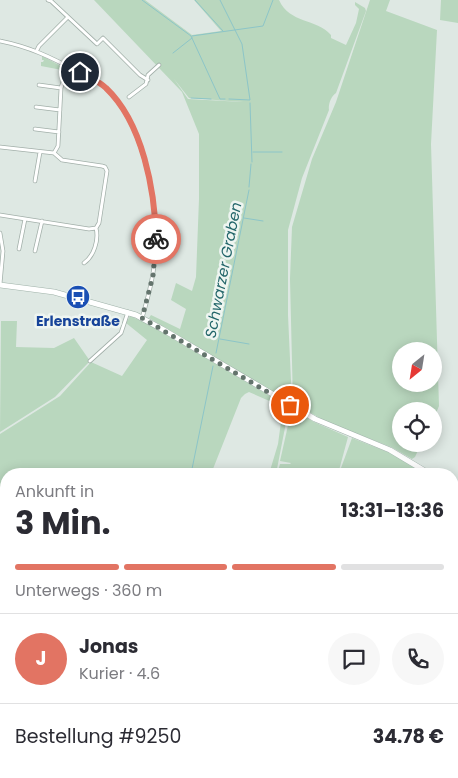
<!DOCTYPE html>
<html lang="de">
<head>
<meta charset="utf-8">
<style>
  body { margin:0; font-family:Poppins,sans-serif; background:#f7f7f7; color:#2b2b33; height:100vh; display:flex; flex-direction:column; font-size:19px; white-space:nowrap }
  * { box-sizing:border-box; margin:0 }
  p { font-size:16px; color:#7c7c81 }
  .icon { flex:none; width:28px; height:28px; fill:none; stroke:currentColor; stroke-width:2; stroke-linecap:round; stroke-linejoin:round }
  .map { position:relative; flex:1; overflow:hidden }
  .details { position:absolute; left:0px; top:468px; width:459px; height:311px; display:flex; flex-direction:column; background:#fff; border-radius:20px 20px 0 0; box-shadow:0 2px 12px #0003 }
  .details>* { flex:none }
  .needle { width:32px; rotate:210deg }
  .fabs { position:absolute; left:392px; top:342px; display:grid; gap:10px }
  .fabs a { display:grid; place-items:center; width:50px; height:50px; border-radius:50%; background:#fff; box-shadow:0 2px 12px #0003; font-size:25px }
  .pin { position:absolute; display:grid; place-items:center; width:42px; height:42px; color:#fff; margin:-21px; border:2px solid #fff; border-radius:50%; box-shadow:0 1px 5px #0007 }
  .courier { position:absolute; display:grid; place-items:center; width:50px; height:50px; margin:-25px; border:4px solid #e27463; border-radius:50%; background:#fff; color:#222; box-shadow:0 1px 6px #0007 }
  .head em { font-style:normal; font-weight:700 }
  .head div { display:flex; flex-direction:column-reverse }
  .head { display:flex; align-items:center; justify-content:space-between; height:85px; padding:0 15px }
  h1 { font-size:32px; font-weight:700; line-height:38px }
  .bar { display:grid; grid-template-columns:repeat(4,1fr); gap:8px 5px; align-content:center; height:60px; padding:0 15px }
  .bar i { height:6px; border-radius:4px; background:#e1e1e2 }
  .bar .active { background:#e27463 }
  .bar p { grid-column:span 4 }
  .line { display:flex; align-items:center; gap:12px; padding:0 15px; border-top:1px solid #e1e1e2 }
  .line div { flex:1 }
  .round { display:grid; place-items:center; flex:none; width:52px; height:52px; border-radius:26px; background:#f7f7f7 }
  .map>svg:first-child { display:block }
  .green { fill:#b9d7be; fill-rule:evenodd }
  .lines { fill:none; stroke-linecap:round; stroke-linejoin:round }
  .stream { stroke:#8cc5c8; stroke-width:1 }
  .street-casing { stroke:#a2afa9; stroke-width:4.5 }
  .secondary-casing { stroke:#9fb2a9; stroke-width:6 }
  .street { stroke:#fff; stroke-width:3 }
  .secondary { stroke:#fff; stroke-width:5 }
  .done { stroke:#64746d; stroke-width:5; stroke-dasharray:0 9 }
  .route { stroke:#e27463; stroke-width:6 }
  .labels { text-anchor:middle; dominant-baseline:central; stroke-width:5; stroke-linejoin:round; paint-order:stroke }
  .transit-label { font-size:14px; font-weight:bold; fill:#164399; stroke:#eef5f1 }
  .water-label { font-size:15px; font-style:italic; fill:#23666a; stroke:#eef5f1 }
</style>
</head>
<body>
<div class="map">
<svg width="458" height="778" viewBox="0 0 458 778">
  <rect width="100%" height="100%" fill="#dee8e3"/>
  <!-- green -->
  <path class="green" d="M94 0H145L192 35 221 31 194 0H279C290 24 316 18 331 35V38L346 45 356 23 359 9 355 5V2L365 8 366 11 336 93C331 96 328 105 329 110L302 178 288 230V315L291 381 290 392 286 396 279 395 149 318 151 315 180 329 186 309 171 300 176 283 192 291 196 277 199 199V134L182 92ZM174 79 189 98 243 102 188 99Z
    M370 0H390L386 11 437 30 431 144 439 406 434 418V411H401V444H421L415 457 412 459 391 447 327 422 293 403 290 279 292 227 312 159 336 102ZM401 351H434V384H401Z
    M441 0H458V23L440 20Z
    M42 56 59 65 62 70 41 66V62H43L44 60H42Z
    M130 316 148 324 289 407 276 474H269L278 444 283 407 249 392 245 394 241 398 211 474H6V542L0 528V434L60 396 91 362 122 376 147 340 126 323Z
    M1 321H17L16 347 54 348 74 338 90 361 55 397 0 432Z
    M293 409 314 422 348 437 338 474H277L280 464H290L291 463 280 461 291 412Z
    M352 438 390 453 425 474H342L341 468Z
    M0 536 6 549V577L0 580Z
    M206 773H253L249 778H215Z"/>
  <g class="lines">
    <!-- stream -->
    <path class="stream" d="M142 0 191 36 220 99H225
      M195 0 223 31
      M220 0 242 44 250 100 229 99
      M192 36 263 26 273 0
      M173 53 192 38
      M191 98 211 99
      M250 103 252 162
      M253 152H282
      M249 187 251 164
      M244 218 263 221
      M220 339 249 344
      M216 353 249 190
      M191 474 213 366
      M0 547H5"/>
    <!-- street casing -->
    <g class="street-casing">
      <path id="street" d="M48 0 51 1 97 44 103 38 140 75 148 80
        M0 41C30 47 50 57 77 71 87 76 98 81 106 88 146 126 161 213 154 266 152 284 147 301 142 318
        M37 50 39 46 68 17
        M39 85 61 88
        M129 97 146 84 148 75 159 65
        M36 107 60 110
        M35 129 59 132
        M0 147 54 153 62 160 102 166 105 167 107 171 99 223 96 228 89 229 0 215
        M54 153 58 146 61 88 68 66
        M35 181 40 152
        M0 233 3 251 0 284
        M19 249 25 219
        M35 251 42 221
        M84 263C94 256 99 240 96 228
        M90 361 121 333 128 312"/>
    </g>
    <!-- secondary casing -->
    <g class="secondary-casing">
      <path id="secondary" d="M0 285 54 292 136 315 162 329 315 419 390 450 430 474
        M452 492 458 497"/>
    </g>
    <!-- street -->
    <use href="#street" class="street"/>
    <!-- secondary -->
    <use href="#secondary" class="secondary"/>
  </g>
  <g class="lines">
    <!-- done -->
    <path class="done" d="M156 239 153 276 142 318 290 405"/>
    <!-- route -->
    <path class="route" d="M80 72C88 77 99 81 106 88 143 123 155 191 156 239"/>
  </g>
  <!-- icons -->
  <defs>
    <g id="bus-disc" transform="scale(1.25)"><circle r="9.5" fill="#1a4fb4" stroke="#eef5f1"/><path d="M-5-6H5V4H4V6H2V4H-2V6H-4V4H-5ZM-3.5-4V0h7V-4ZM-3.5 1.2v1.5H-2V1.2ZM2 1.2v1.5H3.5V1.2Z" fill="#fff"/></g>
  </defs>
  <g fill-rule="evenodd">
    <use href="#bus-disc" x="78" y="297"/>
  </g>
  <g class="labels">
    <!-- transit labels -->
    <g class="transit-label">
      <text x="78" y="321">Erlenstraße</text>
    </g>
    <!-- water labels -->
    <g class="water-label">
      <text transform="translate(223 270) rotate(-79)">Schwarzer Graben</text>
    </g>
  </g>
</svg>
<div class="fabs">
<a><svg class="needle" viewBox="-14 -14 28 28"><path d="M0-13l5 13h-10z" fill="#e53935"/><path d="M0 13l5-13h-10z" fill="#7c7c81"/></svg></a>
<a><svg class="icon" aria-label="locate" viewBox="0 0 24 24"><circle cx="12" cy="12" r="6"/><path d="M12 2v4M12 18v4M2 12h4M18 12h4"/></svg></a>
</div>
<div class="pin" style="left:290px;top:405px;background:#ea580c"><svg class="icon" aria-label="bag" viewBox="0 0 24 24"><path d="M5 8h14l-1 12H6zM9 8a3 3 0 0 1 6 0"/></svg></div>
<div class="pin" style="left:80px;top:72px;background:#1f2937"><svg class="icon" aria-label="home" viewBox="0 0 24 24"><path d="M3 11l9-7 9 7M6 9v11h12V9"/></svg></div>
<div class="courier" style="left:156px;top:239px"><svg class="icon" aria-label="bike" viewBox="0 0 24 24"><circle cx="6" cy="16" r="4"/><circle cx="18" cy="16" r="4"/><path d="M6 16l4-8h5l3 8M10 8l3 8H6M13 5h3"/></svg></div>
<section class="details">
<div class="head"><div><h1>3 Min.</h1><p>Ankunft in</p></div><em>13:31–13:36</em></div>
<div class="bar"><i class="active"></i><i class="active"></i><i class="active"></i><i></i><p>Unterwegs · 360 m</p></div>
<div class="line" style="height:90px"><b class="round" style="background:#e27463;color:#fff">J</b><div><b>Jonas</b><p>Kurier · 4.6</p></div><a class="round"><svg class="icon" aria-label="chat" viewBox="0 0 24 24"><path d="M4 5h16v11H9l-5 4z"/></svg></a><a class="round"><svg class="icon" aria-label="phone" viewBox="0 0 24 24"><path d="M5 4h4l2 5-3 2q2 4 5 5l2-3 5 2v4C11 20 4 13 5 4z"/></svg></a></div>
<div class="line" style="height:65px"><div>Bestellung #9250</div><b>34.78 €</b></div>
</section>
</div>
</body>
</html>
